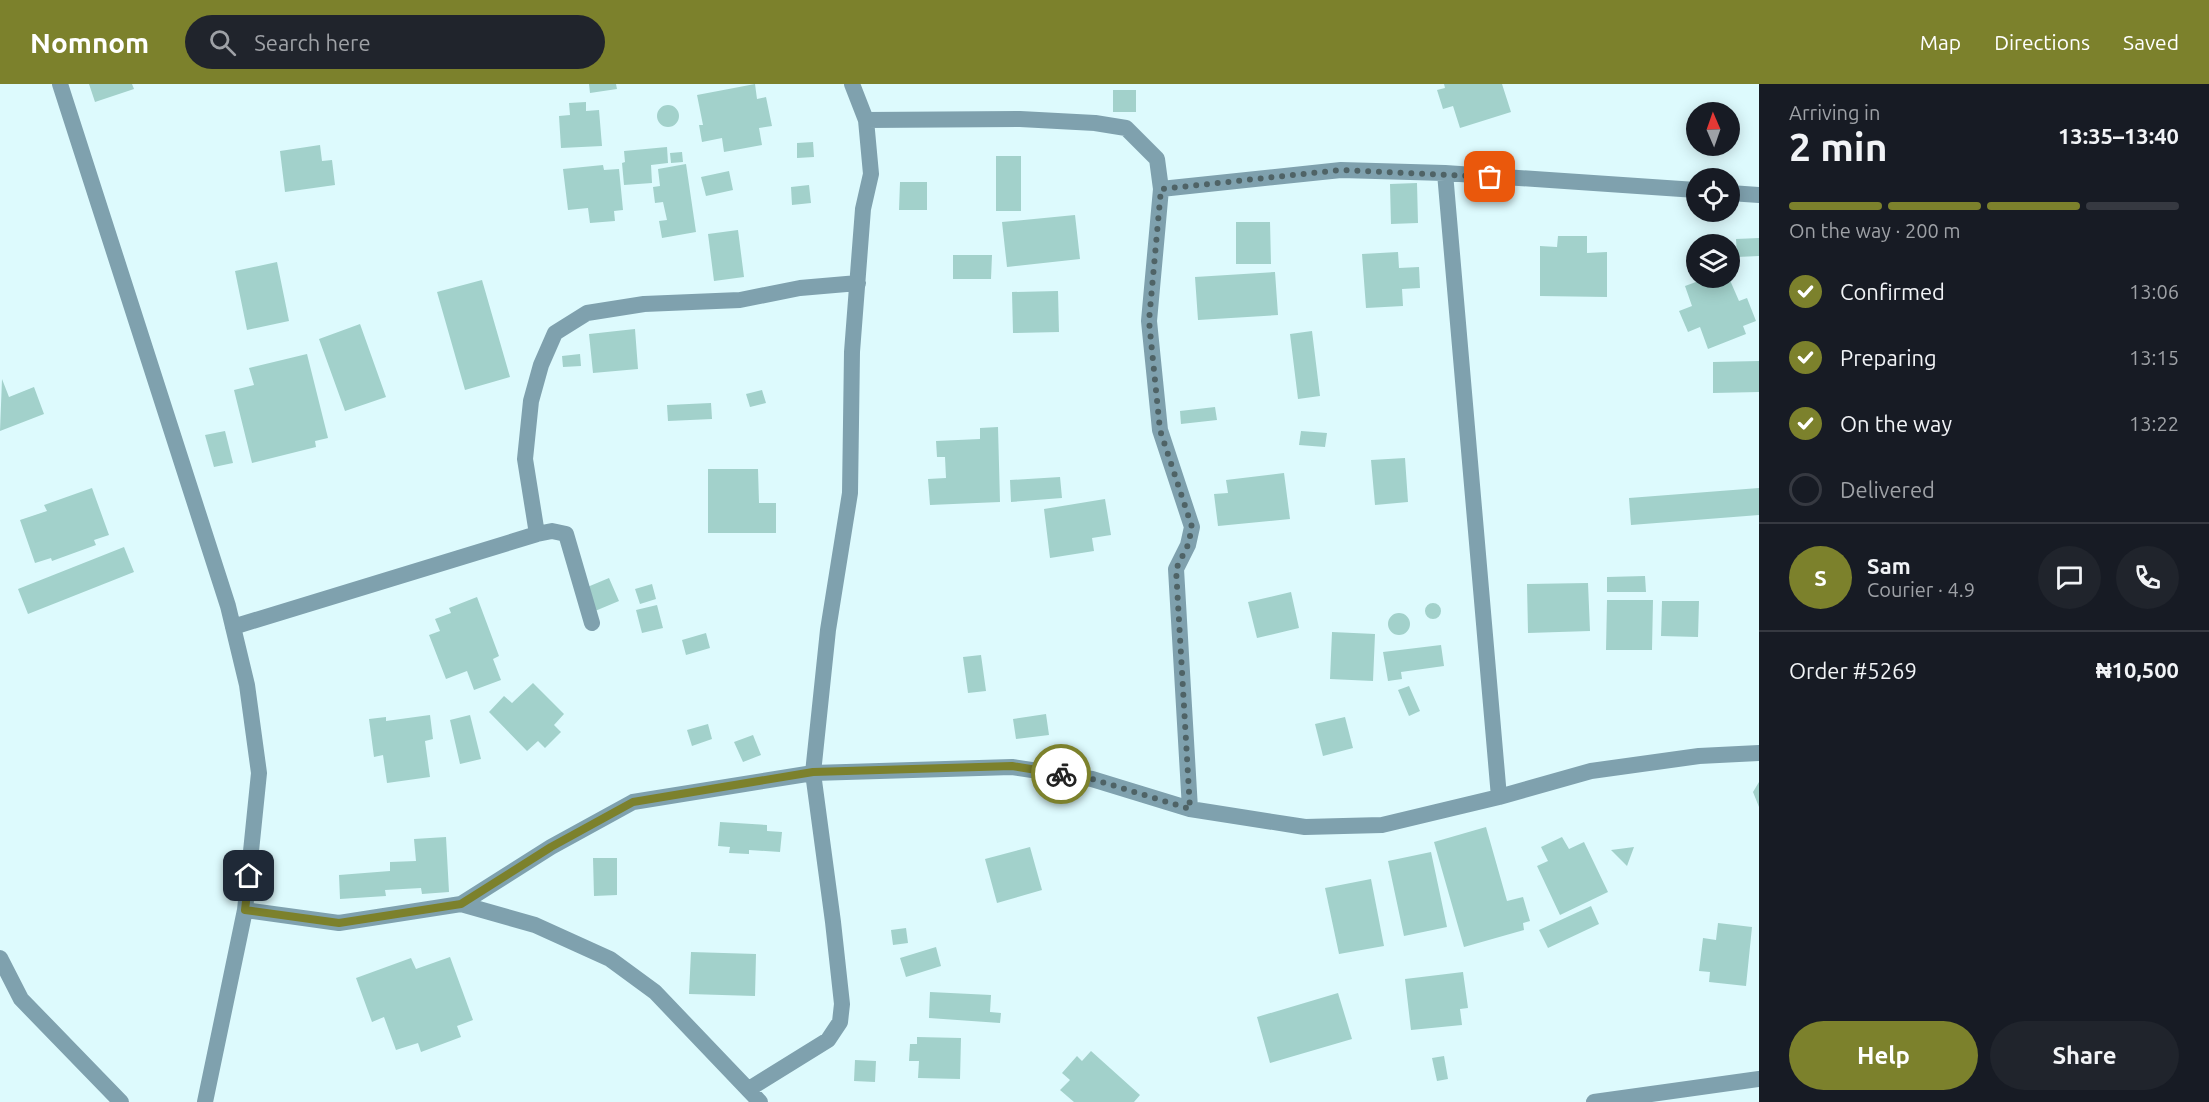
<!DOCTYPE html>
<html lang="en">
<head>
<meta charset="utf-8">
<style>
  body { margin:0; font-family:Ubuntu,sans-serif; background:#20242c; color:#f1f3f6; height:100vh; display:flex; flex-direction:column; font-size:22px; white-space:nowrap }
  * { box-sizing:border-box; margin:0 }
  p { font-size:20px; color:#9ea1a6 }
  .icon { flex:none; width:33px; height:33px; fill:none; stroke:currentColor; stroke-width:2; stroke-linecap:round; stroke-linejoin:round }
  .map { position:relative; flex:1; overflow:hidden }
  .drawer { display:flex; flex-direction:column; background:#171b24; width:450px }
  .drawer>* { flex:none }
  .needle { width:39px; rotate:358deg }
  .tools { position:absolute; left:1686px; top:18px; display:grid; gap:12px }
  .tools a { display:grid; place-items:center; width:54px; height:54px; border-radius:50%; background:#171b24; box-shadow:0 3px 15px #0003; font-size:30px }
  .pin { position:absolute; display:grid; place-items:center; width:51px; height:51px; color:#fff; margin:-26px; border-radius:12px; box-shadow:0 3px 9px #0006 }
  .courier { position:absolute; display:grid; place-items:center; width:60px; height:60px; margin:-30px; border:4px solid #7c812c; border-radius:50%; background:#fff; color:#222; box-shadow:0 2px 8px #0007 }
  .headline em { font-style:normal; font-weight:600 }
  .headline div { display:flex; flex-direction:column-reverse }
  .headline { display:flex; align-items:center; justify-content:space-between; height:102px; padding:0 30px }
  h1 { font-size:39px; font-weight:600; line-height:45px }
  .bar { display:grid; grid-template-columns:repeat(4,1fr); gap:9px 6px; align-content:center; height:72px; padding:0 30px }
  .bar i { height:8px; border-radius:4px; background:#363941 }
  .bar .active { background:#7c812c }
  .bar p { grid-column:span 4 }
  .line { display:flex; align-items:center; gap:15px; padding:0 30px; border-top:2px solid #363941 }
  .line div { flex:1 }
  .round { display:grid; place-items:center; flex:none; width:63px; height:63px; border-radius:32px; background:#20242c }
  ol { padding:0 30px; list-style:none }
  li { display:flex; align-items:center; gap:18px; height:66px }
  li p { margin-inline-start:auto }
  li .icon { padding:6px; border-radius:50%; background:#7c812c; color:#fff; stroke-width:4 }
  li:last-child { color:#9ea1a6 }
  li i { width:33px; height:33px; border:3px solid #363941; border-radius:50% }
  .cta { display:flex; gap:12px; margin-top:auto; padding:12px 30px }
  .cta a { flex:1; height:69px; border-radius:36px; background:#7c812c; color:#fff; font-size:24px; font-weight:600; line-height:69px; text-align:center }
  .cta a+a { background:#20242c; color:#f1f3f6 }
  header { display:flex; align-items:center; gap:36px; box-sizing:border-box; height:84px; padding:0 30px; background:#7c812c; color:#fff }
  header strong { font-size:28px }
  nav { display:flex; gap:33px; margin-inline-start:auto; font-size:21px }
  .search { width:420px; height:54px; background:#20242c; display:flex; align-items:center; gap:15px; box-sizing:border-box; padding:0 21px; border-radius:33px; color:#9ea1a6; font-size:22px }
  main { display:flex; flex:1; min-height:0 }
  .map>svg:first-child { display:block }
  .building { fill:#a2d1cb }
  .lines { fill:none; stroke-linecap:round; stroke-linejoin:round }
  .minor { stroke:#7fa1ae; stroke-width:16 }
  .done { stroke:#4f6366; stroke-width:6; stroke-dasharray:0 10.8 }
  .route { stroke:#7c812c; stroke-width:8 }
</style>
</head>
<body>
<header>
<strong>Nomnom</strong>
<div class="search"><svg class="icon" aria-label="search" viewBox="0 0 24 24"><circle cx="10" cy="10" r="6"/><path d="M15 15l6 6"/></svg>Search here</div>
<nav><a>Map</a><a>Directions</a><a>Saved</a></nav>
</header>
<main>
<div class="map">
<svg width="1759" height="1018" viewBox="0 0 1759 1018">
  <rect width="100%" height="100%" fill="#ddfafd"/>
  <!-- building -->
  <path class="building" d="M89 0H132L134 5 95 18Z
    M589 0H616L617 5 590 9Z
    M755 0 757 15 766 13 772 42 759 44 762 61 724 68 722 54 702 58 699 41H703L697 11Z
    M1444 0H1502L1511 28 1460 44 1453 22 1443 25 1437 6 1445 4Z
    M1113 6H1136V28H1113Z
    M586 18V27L599 26 602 62 561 64 559 32 570 31 569 19Z
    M657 32a11 11 0 1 1 22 0a11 11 0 1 1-22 0Z
    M813 58 814 73 797 74V59Z
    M320 61 322 77 332 76 335 101 285 108 280 67Z
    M667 63 668 79 651 81 652 99 624 101 622 79 625 78 624 67Z
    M682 68 683 78 671 79 670 69Z
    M996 72H1021V127H996Z
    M686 80 696 148 662 154 659 137 667 136 663 118 655 119 653 103 660 102 658 85Z
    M603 81 604 86 619 85 623 126 614 127 615 137 590 139 588 124 568 126 563 85Z
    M729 87 733 106 706 112 701 93Z
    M900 98H927V126H899Z
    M1417 99 1418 139 1391 140 1390 100Z
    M809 101 811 119 792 121 791 103Z
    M1075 131 1080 175 1007 183 1002 138Z
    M1236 138H1270L1271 180H1236Z
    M738 146 744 193 714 197 708 150Z
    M1558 152H1587V169L1607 168V213L1540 212V162L1557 163Z
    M1759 154V172L1737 173 1736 155Z
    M1398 168 1399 184 1419 183 1420 204 1402 205 1403 222 1366 224 1362 170Z
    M953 171H992L991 195H953Z
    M277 178 289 237 247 246 235 187Z
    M1275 188 1278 231 1198 236 1195 193Z
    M1707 194H1729L1739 217 1747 214 1756 237 1743 242 1746 250 1708 265 1700 243 1688 248 1679 227 1692 222 1685 202Z
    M482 196 510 293 465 306 437 208Z
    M1058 207 1059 248 1013 249 1012 208Z
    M360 240 386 313 345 327 319 255Z
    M635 245 638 285 593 289 589 250Z
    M1312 247 1320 312 1298 315 1290 250Z
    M307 270 328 354 315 357 316 363 252 379 234 306 254 301 249 284Z
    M580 270 581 282 563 283 562 272Z
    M1759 277V308L1713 309V278Z
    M2 295 9 313 34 303 44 330 0 347Z
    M762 306 766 319 750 323 746 310Z
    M711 319 712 335 668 337 667 321Z
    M1215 323 1217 336 1181 340 1180 327Z
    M998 343 1000 418 930 421 928 395 946 394 945 373H937L936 357 980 355V344Z
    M225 347 233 379 214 383 205 351Z
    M1301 347 1327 349 1325 363 1299 361Z
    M1405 374 1408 418 1375 421 1371 376Z
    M708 385H758L759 419H776V449H708Z
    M1284 389 1290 435 1218 442 1214 410 1228 409 1226 396Z
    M1060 393 1062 414 1011 418 1010 396Z
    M92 404 109 451 94 456 96 461 52 477 51 474 35 479 20 436 47 427 44 421Z
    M1759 404V431L1631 441 1629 414Z
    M1105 415 1111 451 1092 454 1094 467 1050 474 1044 425Z
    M124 463 134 488 28 530 18 505Z
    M1645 492 1646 508H1607V493Z
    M609 494 619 517 595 527 585 504Z
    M1588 499 1590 547 1528 549 1527 500Z
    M652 500 656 515 640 520 635 505Z
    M1291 508 1299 544 1257 554 1248 518Z
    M477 513 499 572 493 575 501 596 474 606 467 587 446 595 429 551 440 547 435 535 451 529 449 524Z
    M1607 516H1653L1652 566H1606Z
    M1662 517H1699L1698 553 1661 552Z
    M1425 527a8 8 0 1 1 16 0a8 8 0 1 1-16 0Z
    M657 521 663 544 642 549 636 526Z
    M1388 540a11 11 0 1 1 22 0a11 11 0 1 1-22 0Z
    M1332 548 1375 550 1373 597 1330 595Z
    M706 549 710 564 686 571 682 556Z
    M1441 561 1444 582 1401 588 1402 595 1388 597 1383 568Z
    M981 571 986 607 968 609 963 573Z
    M533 599 564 630 554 641 561 648 545 664 538 657 527 667 489 628 504 612 512 619Z
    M1409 602 1420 627 1409 632 1398 606Z
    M1046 630 1049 651 1016 655 1013 635Z
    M430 631 433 655 425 657 430 693 387 699 383 671 374 673 369 635 386 633V637Z
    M470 631 481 675 460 680 450 636Z
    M1345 633 1353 664 1323 672 1315 640Z
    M708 640 712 655 692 662 687 646Z
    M753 651 761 671 743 678 734 658Z
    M1759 698V723L1753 708Z
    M720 738 767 741V747L782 748 780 768 749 766V770L729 769 730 763 718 762Z
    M1486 743 1507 817 1523 813 1530 837 1523 839 1524 846 1464 863 1434 758Z
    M446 753 449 808 422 810 421 804 385 806 386 812 340 815 339 791 390 787V778L416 777 414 755Z
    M1562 753 1569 765 1584 758 1608 808 1560 831 1537 782 1548 777 1541 763Z
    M1030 763 1042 806 997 819 985 775Z
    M1634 763 1627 782 1611 766Z
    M1431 768 1447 843 1404 852 1388 777Z
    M593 774H617V811L594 812Z
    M1371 795 1384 862 1339 870 1325 804Z
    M1591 822 1599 840 1548 864 1539 846Z
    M1718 839 1752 843 1746 902 1709 898 1710 888 1699 887 1703 854 1716 856Z
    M906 844 908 859 893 861 891 846Z
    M936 863 941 882 906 893 900 874Z
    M691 868 756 870 755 912 689 910Z
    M450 873 473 936 457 942 461 953 421 968 418 959 396 966 384 933 372 938 356 894 411 874 416 885Z
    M1463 888 1468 924 1460 925 1462 941 1411 946 1405 895Z
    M930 908 991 911 990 928 1001 929 1000 939 929 934Z
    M1338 909 1352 955 1270 979 1257 933Z
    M917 953 961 954 960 995 918 994 919 977H909L910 960H917Z
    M1091 967 1140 1011 1134 1018H1074L1060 1006 1070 996 1062 989 1077 972 1082 977Z
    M1444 972 1448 995 1437 997 1432 974Z
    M855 976 876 977 875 998 854 997Z"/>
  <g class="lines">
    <!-- minor -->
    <path class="minor" d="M60 0 228 522 247 601 259 689 245 826 205 1018
      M852 0 866 36 1020 35 1095 39 1126 44 1157 75 1161 105 1149 237 1160 346 1192 443 1188 461 1176 485 1190 725
      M1445 89 1499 713
      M1161 105 1341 86 1445 89 1696 106
      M1730 109 1759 111
      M537 450 552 447 566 450 592 539
      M233 543 537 450 525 375 531 317 541 281 555 249 587 229 644 220 740 216 800 204 858 199
      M461 820 551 763 633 718 813 689 1012 683 1092 695 1190 725 1305 743 1382 741 1499 713 1591 687 1699 672 1759 669
      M245 826 339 839 461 820 535 841 610 875 655 908 760 1018
      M0 874 21 915 121 1018
      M749 1005 828 956 840 938 842 920 833 838 813 689 828 546 850 409 852 268 863 125 871 90 866 36
      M1594 1018 1759 995"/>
  </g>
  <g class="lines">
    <!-- done -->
    <path class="done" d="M1061 690 1092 695 1190 725 1176 485 1188 461 1192 443 1160 346 1149 237 1161 105 1341 86 1490 93"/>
    <!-- route -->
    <path class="route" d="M249 792 245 826 339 839 461 820 551 763 633 718 813 688 1012 682 1061 690"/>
  </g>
</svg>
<div class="tools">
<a><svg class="needle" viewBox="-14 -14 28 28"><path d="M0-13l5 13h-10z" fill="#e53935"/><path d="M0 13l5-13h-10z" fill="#9ea1a6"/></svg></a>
<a><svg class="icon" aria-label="locate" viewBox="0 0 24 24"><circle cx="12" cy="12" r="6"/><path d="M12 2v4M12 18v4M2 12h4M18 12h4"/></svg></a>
<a><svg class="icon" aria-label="layers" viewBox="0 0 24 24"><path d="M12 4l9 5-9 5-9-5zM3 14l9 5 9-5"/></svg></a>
</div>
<div class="pin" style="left:1490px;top:93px;background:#ea580c"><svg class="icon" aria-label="bag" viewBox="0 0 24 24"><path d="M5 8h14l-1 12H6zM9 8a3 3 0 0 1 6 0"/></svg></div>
<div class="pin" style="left:249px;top:792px;background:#1f2937"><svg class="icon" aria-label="home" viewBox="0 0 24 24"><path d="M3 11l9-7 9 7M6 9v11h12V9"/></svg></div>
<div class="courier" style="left:1061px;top:690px"><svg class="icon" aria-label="bike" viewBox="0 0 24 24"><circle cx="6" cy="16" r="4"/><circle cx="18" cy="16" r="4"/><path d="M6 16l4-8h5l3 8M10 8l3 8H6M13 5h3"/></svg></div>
</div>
<section class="drawer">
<div class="headline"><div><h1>2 min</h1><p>Arriving in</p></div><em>13:35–13:40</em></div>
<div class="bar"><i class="active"></i><i class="active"></i><i class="active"></i><i></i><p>On the way · 200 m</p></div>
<ol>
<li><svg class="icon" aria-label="check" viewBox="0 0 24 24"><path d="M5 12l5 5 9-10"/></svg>Confirmed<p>13:06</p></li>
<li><svg class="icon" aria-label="check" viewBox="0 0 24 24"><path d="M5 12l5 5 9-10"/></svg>Preparing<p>13:15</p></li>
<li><svg class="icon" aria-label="check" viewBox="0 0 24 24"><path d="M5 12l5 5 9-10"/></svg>On the way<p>13:22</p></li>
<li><i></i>Delivered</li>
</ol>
<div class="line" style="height:108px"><b class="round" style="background:#7c812c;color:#fff">S</b><div><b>Sam</b><p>Courier · 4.9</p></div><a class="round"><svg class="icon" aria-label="chat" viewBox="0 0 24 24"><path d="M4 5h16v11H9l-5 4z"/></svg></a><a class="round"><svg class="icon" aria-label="phone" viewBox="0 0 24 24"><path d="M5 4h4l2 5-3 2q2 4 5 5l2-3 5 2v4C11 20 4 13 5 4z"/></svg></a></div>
<div class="line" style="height:78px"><div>Order #5269</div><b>₦10,500</b></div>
<div class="cta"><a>Help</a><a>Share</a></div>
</section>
</main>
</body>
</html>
